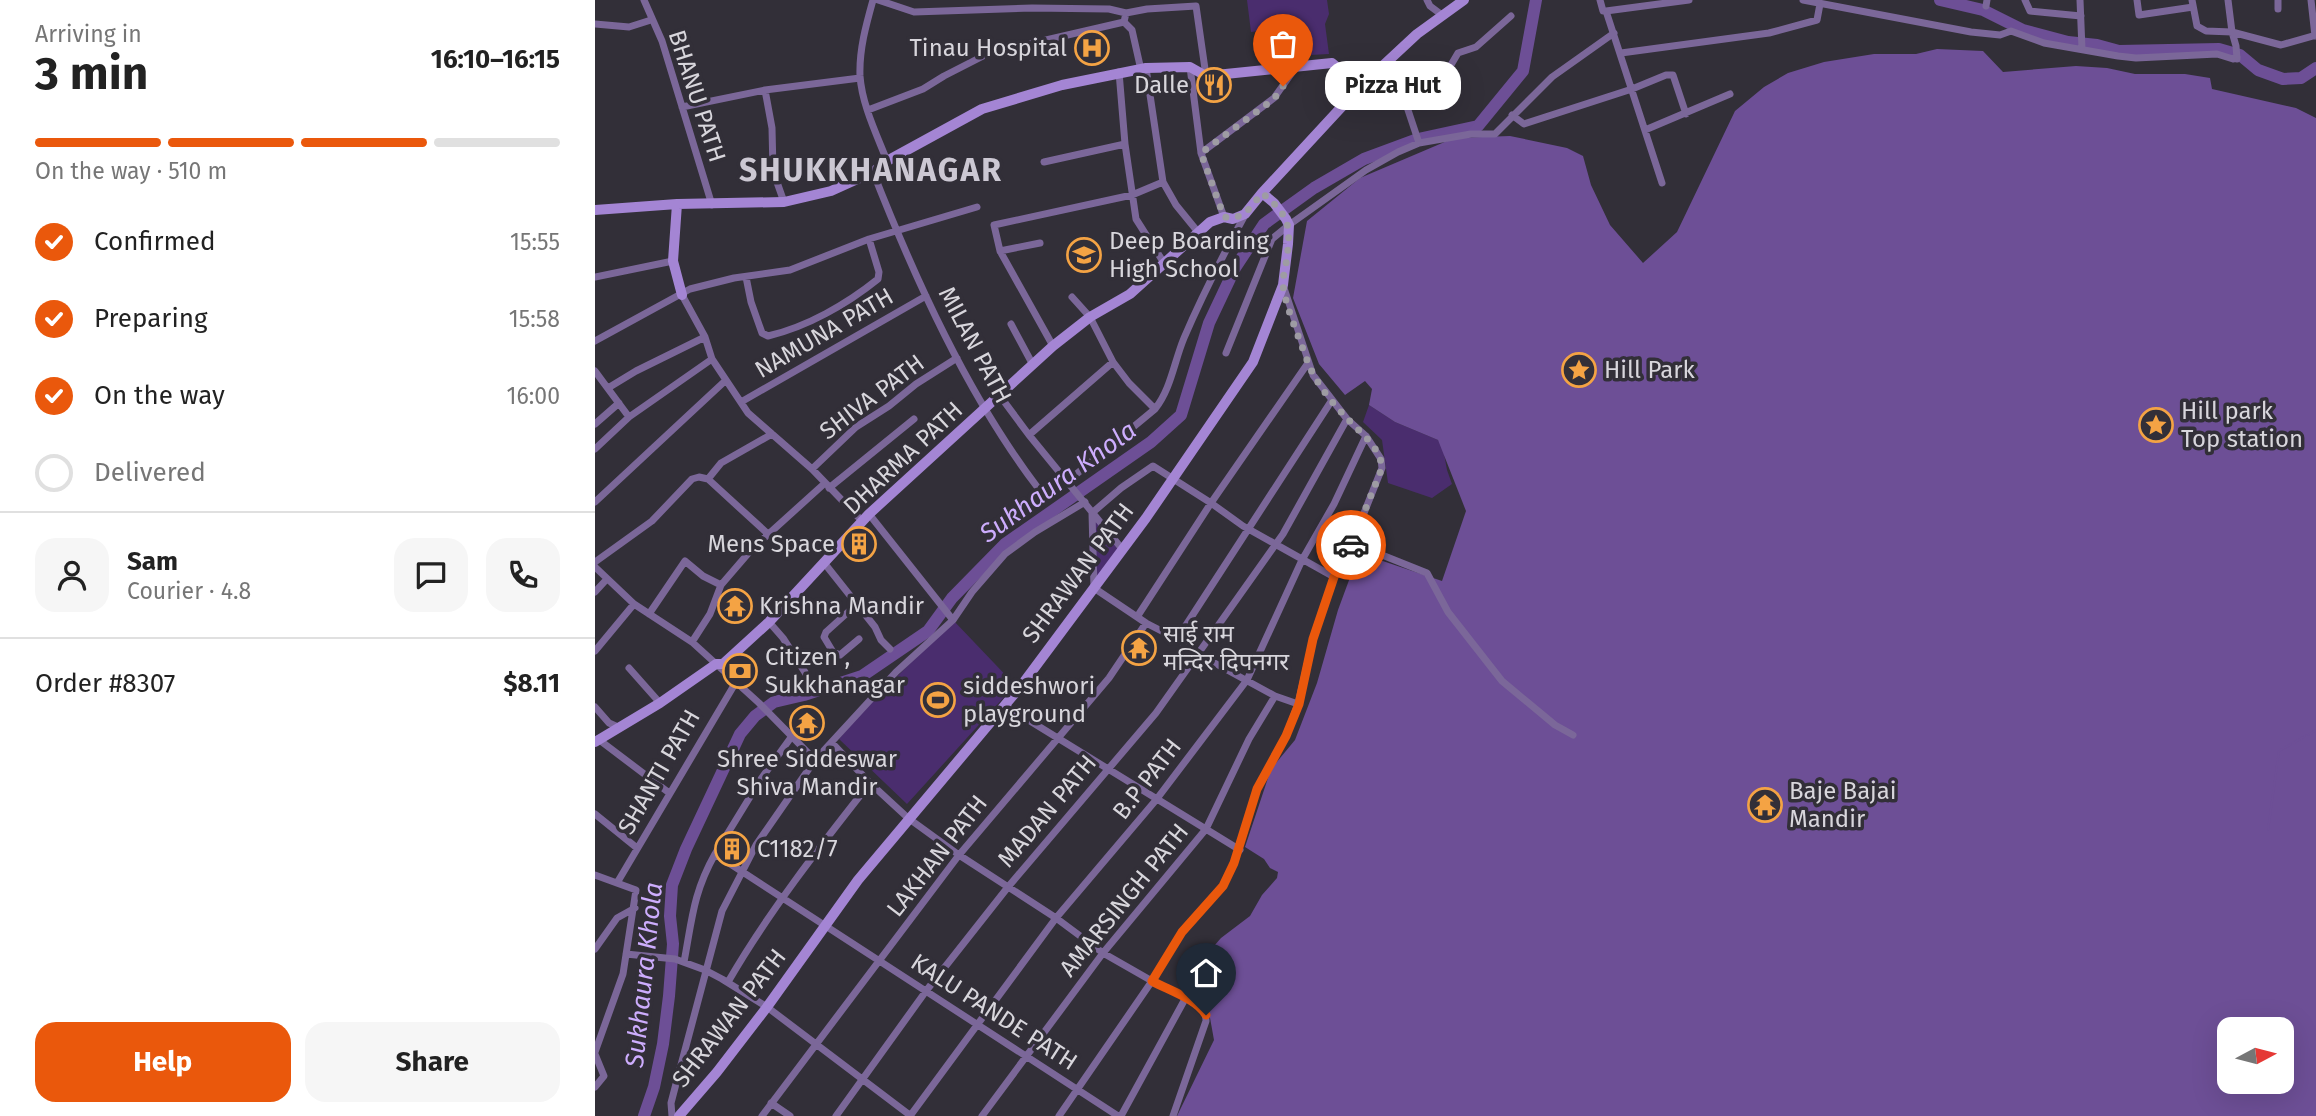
<!DOCTYPE html>
<html lang="en">
<head>
<meta charset="utf-8">
<style>
  body { margin:0; font-family:"Fira Sans","Noto Sans Devanagari",sans-serif; background:#f6f6f6; color:#222; height:100vh; display:flex; flex-direction:column; font-size:26px; white-space:nowrap }
  * { box-sizing:border-box; margin:0 }
  p { font-size:23px; color:#767676 }
  .icon { flex:none; width:38px; height:38px; fill:none; stroke:currentColor; stroke-width:2; stroke-linecap:round; stroke-linejoin:round }
  .map { position:relative; flex:1; overflow:hidden }
  .sheet { display:flex; flex-direction:column; background:#fff; width:595px }
  .sheet>* { flex:none }
  .needle { width:46px; rotate:83deg }
  .fabs { position:absolute; left:1622px; top:1017px; display:grid; gap:14px }
  .fabs a { display:grid; place-items:center; width:77px; height:77px; border-radius:14px; background:#fff; box-shadow:0 7px 28px #0002; font-size:35px }
  .pin { position:absolute; display:grid; place-items:center; width:60px; height:60px; color:#fff; margin:-72px -30px; border-radius:50% 50% 50% 0; rotate:-45deg; box-shadow:0 0 7px #0007 }
  .pin .icon { rotate:45deg }
  .courier { position:absolute; display:grid; place-items:center; width:70px; height:70px; margin:-35px; border:5px solid #ea580c; border-radius:50%; background:#fff; color:#222; box-shadow:0 2px 9px #0007 }
  .bubble { position:absolute; height:49px; border-radius:21px; background:#fff; box-shadow:0 7px 28px #0002; font-size:23px; font-weight:700; line-height:49px; text-align:center }
  .head em { font-style:normal; font-weight:700 }
  .head div { display:flex; flex-direction:column-reverse }
  .head { display:flex; align-items:center; justify-content:space-between; height:119px; padding:0 35px }
  h1 { font-size:46px; font-weight:700; line-height:52px }
  .bar { display:grid; grid-template-columns:repeat(4,1fr); gap:10px 7px; align-content:center; height:84px; padding:0 35px }
  .bar i { height:9px; border-radius:5px; background:#e0e0e0 }
  .bar .selected { background:#ea580c }
  .bar p { grid-column:span 4 }
  .line { display:flex; align-items:center; gap:18px; padding:0 35px; border-top:2px solid #e0e0e0 }
  .line div { flex:1 }
  .round { display:grid; place-items:center; flex:none; width:74px; height:74px; border-radius:21px; background:#f6f6f6 }
  ol { padding:0 35px; list-style:none }
  li { display:flex; align-items:center; gap:21px; height:77px }
  li p { margin-inline-start:auto }
  li .icon { padding:7px; border-radius:50%; background:#ea580c; color:#fff; stroke-width:4 }
  li:last-child { color:#767676 }
  li i { width:38px; height:38px; border:4px solid #e0e0e0; border-radius:50% }
  .button { display:flex; gap:14px; margin-top:auto; padding:14px 35px }
  .button a { flex:1; height:80px; border-radius:21px; background:#ea580c; color:#fff; font-size:28px; font-weight:700; line-height:80px; text-align:center }
  .button a+a { background:#f6f6f6; color:#222 }
  main { display:flex; flex:1; min-height:0 }
  .map>svg:first-child { display:block }
  .green { fill:#4a2d6e }
  .forest { fill:#6d4f96; fill-rule:evenodd }
  .lines { fill:none; stroke-linecap:round; stroke-linejoin:round }
  .stream { stroke:#6d4f96; stroke-width:2 }
  .river { stroke:#6d4f96; stroke-width:12 }
  .street { stroke:#7b6799; stroke-width:7 }
  .secondary { stroke:#a485d4; stroke-width:10 }
  .done { stroke:#9e9ca3; stroke-width:7; stroke-dasharray:0 12.6 }
  .route { stroke:#ea580c; stroke-width:9 }
  .labels { text-anchor:middle; dominant-baseline:central; stroke-width:7; stroke-linejoin:round; paint-order:stroke }
  .poi-label { font-size:24px; fill:#d8d6dc; stroke:#322f38; text-anchor:start }
  .street-label { font-size:24px; fill:#d8d6dc; stroke:#322f38 }
  .water-label { font-size:26px; font-style:italic; fill:#cdadfd; stroke:#322f38 }
  .district-label { font-size:32px; font-weight:bold; letter-spacing:2px; fill:#ccc8d3; stroke:#322f38 }
</style>
</head>
<body>
<main>
<section class="sheet">
<div class="head"><div><h1>3 min</h1><p>Arriving in</p></div><em>16:10–16:15</em></div>
<div class="bar"><i class="selected"></i><i class="selected"></i><i class="selected"></i><i></i><p>On the way · 510 m</p></div>
<ol>
<li><svg class="icon" aria-label="check" viewBox="0 0 24 24"><path d="M5 12l5 5 9-10"/></svg>Confirmed<p>15:55</p></li>
<li><svg class="icon" aria-label="check" viewBox="0 0 24 24"><path d="M5 12l5 5 9-10"/></svg>Preparing<p>15:58</p></li>
<li><svg class="icon" aria-label="check" viewBox="0 0 24 24"><path d="M5 12l5 5 9-10"/></svg>On the way<p>16:00</p></li>
<li><i></i>Delivered</li>
</ol>
<div class="line" style="height:126px"><a class="round"><svg class="icon" aria-label="person" viewBox="0 0 24 24"><circle cx="12" cy="8" r="4"/><path d="M4 21q1-7 8-7t8 7"/></svg></a><div><b>Sam</b><p>Courier · 4.8</p></div><a class="round"><svg class="icon" aria-label="chat" viewBox="0 0 24 24"><path d="M4 5h16v11H9l-5 4z"/></svg></a><a class="round"><svg class="icon" aria-label="phone" viewBox="0 0 24 24"><path d="M5 4h4l2 5-3 2q2 4 5 5l2-3 5 2v4C11 20 4 13 5 4z"/></svg></a></div>
<div class="line" style="height:91px"><div>Order #8307</div><b>$8.11</b></div>
<div class="button"><a>Help</a><a>Share</a></div>
</section>
<div class="map">
<svg width="1721" height="1116" viewBox="0 0 1721 1116">
  <rect width="100%" height="100%" fill="#322f38"/>
  <!-- green -->
  <path class="green" d="M652 0H732L734 14 730 24 734 54 715 55 711 25 656 32Z
    M774 405 800 422 843 440 848 448 852 470 857 484 837 498 793 483 787 440 768 422Z
    M495 511 528 550 499 588Z
    M358 620 420 685 312 804 244 739 264 715Z"/>
  <!-- forest -->
  <path class="forest" d="M1342 49 1388 51 1408 72 1481 66 1512 68 1540 74H1590L1615 78 1617 89 1701 108 1721 118V1116H582L619 1040 605 962 626 938 655 916 667 895 682 878 683 872 675 868 669 859 650 847 676 769 700 740 722 683 743 610 764 553 847 581 871 511 843 440 800 422 774 405 777 389 770 381 750 395 724 364 698 298 712 221 765 178 859 138 915 136 972 148 988 156 996 185 1015 225 1048 263 1082 232 1140 111 1169 87 1193 73 1229 62 1279 54H1321ZM1634 1029H1687V1082H1634Z"/>
  <g class="lines">
    <!-- stream -->
    <path class="stream" d="M1673 830 1684 751 1721 730"/>
    <!-- river -->
    <path class="river" d="M1345 0 1388 10 1428 30 1473 42 1502 45 1524 51 1624 49 1645 55 1663 70 1688 79 1706 78 1721 68
      M49 1116 59 1087 68 1044 74 996 78 944 75 916 77 885 91 849 145 734 160 716 179 702 209 695 267 676 333 631 357 598 410 544 556 442 586 415 614 323 640 268 669 224 719 188 769 159 823 139 883 126 928 71 941 0"/>
    <!-- street -->
    <path class="street" d="M49 0 67 41 117 205
      M278 0C271 25 264 50 265 76 267 105 282 135 292 161
      M283 0 319 12 437 8 514 9 531 13
      M832 0 835 6 847 15
      M1005 0 1008 11H1011L1067 183
      M1208 0 1376 32 1405 35 1416 31 1449 43 1523 56 1541 58 1622 54 1638 59 1642 57
      M1430 0 1435 11 1486 16
      M1485 0 1487 49
      M1542 0 1544 15 1598 7
      M1597 0 1602 26 1611 31 1637 32 1641 46 1642 59
      M1633 0 1637 32 1686 45 1721 35
      M1683 0V9
      M1716 0 1720 36
      M1391 6 1392 0
      M1011 11 1094 0
      M529 22 537 30 546 70
      M0 24 34 27 56 20
      M1026 53 1174 33 1222 20 1225 4
      M595 67 606 153 629 217
      M551 68 568 182 581 205 603 232
      M524 72 530 144 541 219 569 263
      M170 90 177 128 178 171 189 202
      M87 107 170 90 265 78
      M273 110 328 89 349 76 394 53 529 22 531 13 552 9 601 6 611 76
      M917 115 929 124 1037 89 1071 75H1078L1091 114
      M1050 130 1135 94
      M824 143 811 104 853 70 863 53 881 47 916 16
      M606 153 679 98 701 67
      M449 162 530 144
      M278 172C320 279 373 396 443 488 445 504 429 513 417 522
      M405 251 445 243
      M0 277 78 261
      M151 277 156 302 167 333 173 336C212 327 252 304 283 279L284 272 274 239
      M87 295 110 337 117 359 153 413 217 469 268 522
      M477 297 495 317 518 362 534 383 560 409
      M416 324 438 365
      M0 341 95 289 139 278 195 270 274 239 382 207
      M458 346 405 251 399 225 537 195 568 182
      M631 353 677 239 694 225 771 170 803 152 824 143 876 134H900L957 77 1019 33
      M0 371 34 417 117 359
      M13 388 41 371 110 337
      M405 396 434 435 528 550
      M146 402 331 296
      M0 424 24 403
      M434 435 518 362
      M0 449 34 417
      M217 469 261 427 294 406 321 384 362 358
      M473 481 560 409C576 389 579 362 589 338 607 296 628 255 650 215
      M234 488 319 419
      M444 492 469 477
      M0 502 130 381
      M274 514 358 620
      M173 534 113 479 126 463 177 434
      M757 543 832 573 853 612 907 681 960 725 978 735
      M0 562 57 521 97 479 104 477 113 479
      M230 564 280 627 286 640 295 649
      M0 567 39 604 97 642 164 703 220 760 161 845 127 911 82 1080 76 1103 77 1116
      M0 592 11 580
      M262 604 231 632 229 637 238 652 245 655 264 639
      M54 614 90 561 108 576 126 585
      M542 617 616 503 713 363
      M174 622 188 638 213 677
      M582 639 737 400
      M97 642 115 614 126 585 157 549 230 483
      M0 651 39 604
      M34 668 65 703
      M703 704 680 696 603 654 582 639 551 623 499 588 497 513 526 488 558 466 616 503 648 526 739 577
      M409 705 645 850
      M0 707 14 723 23 727
      M197 736 166 779 120 854 523 1116
      M3 739 73 792
      M237 743 275 783 313 818 364 855 461 918 508 953 557 981 464 1116
      M220 760 301 672 358 620 377 592 410 554 440 532 490 502
      M0 814 42 848
      M0 875 41 890 28 974 0 1052
      M22 883 141 682
      M0 949 22 918 40 908
      M31 954 80 959 110 970 127 979 172 1007 316 1116
      M89 962C97 920 98 893 120 854
      M133 982C172 914 226 845 275 783
      M0 1054 9 1076 0 1087
      M176 1103 195 1116
      M167 1116 364 855 514 678 551 623
      M241 1116 331 991 413 887 561 713 688 534 752 419
      M315 1116 461 918 561 800 652 680 707 560 739 504 771 436
      M387 1116 508 953 611 829 654 739 680 696
      M526 1116 590 999
      M578 1116 611 1021C611 1017 611 1014 608 1010 598 999 571 988 557 981L587 932 628 886 639 863 662 789 691 736 703 704 718 639 739 577 757 543 787 468 786 459 771 436 752 419 718 375 688 285"/>
    <!-- secondary -->
    <path class="secondary" d="M82 204 78 261 87 295
      M0 210 82 204 189 202 236 191 278 172 292 161 387 109 467 85 551 68 595 67 611 76 737 63 765 87
      M0 742 65 703 121 664H128L174 622 274 514 458 346 495 317 535 294 615 222 629 217 638 219 650 214 667 193 765 87 822 34 869 0
      M84 1116 122 1072 172 1007 263 880 426 686 551 518 658 362 688 285 693 244 694 225 691 219 679 203 667 193"/>
  </g>
  <g class="lines">
    <!-- done -->
    <path class="done" d="M688 86 679 99 606 153 629 217C648 221 656 207 667 193 697 217 696 229 691 264 690 271 687 279 688 285 690 306 706 342 713 363 721 383 737 403 752 418 765 433 785 446 787 468L756 545"/>
    <!-- route -->
    <path class="route" d="M611 1015C602 999 573 990 557 981L587 932 628 886 639 863 662 789 691 736 704 704 718 639 739 577 756 545"/>
  </g>
  <!-- icons -->
  <defs>
    <g id="hospital-ring" transform="scale(1.75)"><circle r="9.5" fill="#322f38" stroke="#f4a344" stroke-width="1.5"/><path d="M-5-5h3v3.5h4V-5h3V5h-3V1.5h-4V5h-3Z" fill="#f4a344"/></g>
    <g id="restaurant-ring" transform="scale(1.75)"><circle r="9.5" fill="#322f38" stroke="#f4a344" stroke-width="1.5"/><path d="M-5-6h1v4h1v-4h1v4h1v-4h1v5L-1.5 .5V6h-2V.5L-5-1ZM5-6V6H3V1.5H1.5Q1.5-4 5-6Z" fill="#f4a344"/></g>
    <g id="school-ring" transform="scale(1.75)"><circle r="9.5" fill="#322f38" stroke="#f4a344" stroke-width="1.5"/><path d="M0-5L7-2L0 1L-7-2ZM-4 1L0 2.5L4 1V4Q0 6-4 4Z" fill="#f4a344"/></g>
    <g id="sight-ring" transform="scale(1.75)"><circle r="9.5" fill="#322f38" stroke="#f4a344" stroke-width="1.5"/><path d="M0-6L1.8-2.2L6-1.7L2.9 1.2L3.7 5.4L0 3.3L-3.7 5.4L-2.9 1.2L-6-1.7L-1.8-2.2Z" fill="#f4a344"/></g>
    <g id="building-ring" transform="scale(1.75)"><circle r="9.5" fill="#322f38" stroke="#f4a344" stroke-width="1.5"/><path d="M-4-6H4V6H1V3H-1V6H-4ZM-2.5-4.3h1.7v1.8h-1.7ZM.8-4.3h1.7v1.8H.8ZM-2.5-1h1.7V.8h-1.7ZM.8-1h1.7V.8H.8Z" fill="#f4a344"/></g>
    <g id="temple-ring" transform="scale(1.75)"><circle r="9.5" fill="#322f38" stroke="#f4a344" stroke-width="1.5"/><path d="M0-6L5-2H3V0L6.5 2.5H4V6H1.5V3h-3V6H-4V2.5H-6.5L-3 0V-2H-5Z" fill="#f4a344"/></g>
    <g id="bank-ring" transform="scale(1.75)"><circle r="9.5" fill="#322f38" stroke="#f4a344" stroke-width="1.5"/><path d="M-6-4H6V4H-6ZM0-2.3a2.3 2.3 0 1 0 0 4.6a2.3 2.3 0 1 0 0-4.6Z" fill="#f4a344"/></g>
    <g id="stadium-ring" transform="scale(1.75)"><circle r="9.5" fill="#322f38" stroke="#f4a344" stroke-width="1.5"/><path d="M0-5a6.5 5 0 1 0 0 10a6.5 5 0 1 0 0-10ZM-3.5-1.8h7v3.6h-7Z" fill="#f4a344"/></g>
  </defs>
  <g fill-rule="evenodd">
    <use href="#hospital-ring" x="497" y="48"/>
    <use href="#restaurant-ring" x="619" y="85"/>
    <use href="#school-ring" x="489" y="255"/>
    <use href="#sight-ring" x="984" y="370"/>
    <use href="#sight-ring" x="1561" y="425"/>
    <use href="#building-ring" x="264" y="544"/>
    <use href="#temple-ring" x="140" y="606"/>
    <use href="#temple-ring" x="544" y="648"/>
    <use href="#bank-ring" x="145" y="671"/>
    <use href="#stadium-ring" x="343" y="700"/>
    <use href="#temple-ring" x="212" y="723"/>
    <use href="#temple-ring" x="1170" y="805"/>
    <use href="#building-ring" x="137" y="849"/>
  </g>
  <g class="labels">
    <!-- poi labels -->
    <g class="poi-label">
      <text x="472" y="48" text-anchor="end">Tinau Hospital</text>
      <text x="594" y="85" text-anchor="end">Dalle</text>
      <text x="514" y="241">Deep Boarding<tspan x="514" dy="28">High School</tspan></text>
      <text x="1009" y="370">Hill Park</text>
      <text x="1586" y="411">Hill park<tspan x="1586" dy="28">Top station</tspan></text>
      <text x="240" y="544" text-anchor="end">Mens Space</text>
      <text x="164" y="606">Krishna Mandir</text>
      <text x="568" y="634">साई राम<tspan x="568" dy="28">मन्दिर दिपनगर</tspan></text>
      <text x="170" y="657">Citizen ,<tspan x="170" dy="28">Sukkhanagar</tspan></text>
      <text x="368" y="686">siddeshwori<tspan x="368" dy="28">playground</tspan></text>
      <text x="212" y="759" text-anchor="middle">Shree Siddeswar<tspan x="212" dy="28">Shiva Mandir</tspan></text>
      <text x="1194" y="791">Baje Bajai<tspan x="1194" dy="28">Mandir</tspan></text>
      <text x="162" y="849">C1182/7</text>
    </g>
    <!-- street labels -->
    <g class="street-label">
      <text transform="translate(102 96) rotate(72)">BHANU PATH</text>
      <text transform="translate(229 333) rotate(-30)">NAMUNA PATH</text>
      <text transform="translate(380 345) rotate(62)">MILAN PATH</text>
      <text transform="translate(277 397) rotate(-37)">SHIVA PATH</text>
      <text transform="translate(308 458) rotate(-43)">DHARMA PATH</text>
      <text transform="translate(483 573) rotate(-53)">SHRAWAN PATH</text>
      <text transform="translate(64 772) rotate(-60)">SHANTI PATH</text>
      <text transform="translate(552 779) rotate(-52)">B.P PATH</text>
      <text transform="translate(452 811) rotate(-50)">MADAN PATH</text>
      <text transform="translate(342 856) rotate(-52)">LAKHAN PATH</text>
      <text transform="translate(529 900) rotate(-51)">AMARSINGH PATH</text>
      <text transform="translate(399 1012) rotate(33)">KALU PANDE PATH</text>
      <text transform="translate(134 1018) rotate(-52)">SHRAWAN PATH</text>
    </g>
    <!-- water labels -->
    <g class="water-label">
      <text transform="translate(463 482) rotate(-36)">Sukhaura Khola</text>
      <text transform="translate(49 975) rotate(-84)">Sukhaura Khola</text>
    </g>
    <!-- district labels -->
    <g class="district-label">
      <text x="276" y="170">SHUKKHANAGAR</text>
    </g>
  </g>
</svg>
<div class="fabs">
<a><svg class="needle" viewBox="-14 -14 28 28"><path d="M0-13l5 13h-10z" fill="#e53935"/><path d="M0 13l5-13h-10z" fill="#767676"/></svg></a>
</div>
<div class="pin" style="left:688px;top:86px;background:#ea580c"><svg class="icon" aria-label="bag" viewBox="0 0 24 24"><path d="M5 8h14l-1 12H6zM9 8a3 3 0 0 1 6 0"/></svg></div>
<div class="pin" style="left:611px;top:1015px;background:#1f2937"><svg class="icon" aria-label="home" viewBox="0 0 24 24"><path d="M3 11l9-7 9 7M6 9v11h12V9"/></svg></div>
<div class="courier" style="left:756px;top:545px"><svg class="icon" aria-label="car" viewBox="0 0 24 24"><path d="M5 17H2v-5l4-1 3-4h7l3 4 3 1v5h-3M9 17h6M6 11h13"/><circle cx="7" cy="17" r="2"/><circle cx="17" cy="17" r="2"/></svg></div>
<div class="bubble" style="left:730px;top:61px;width:136px">Pizza Hut</div>
</div>
</main>
</body>
</html>
